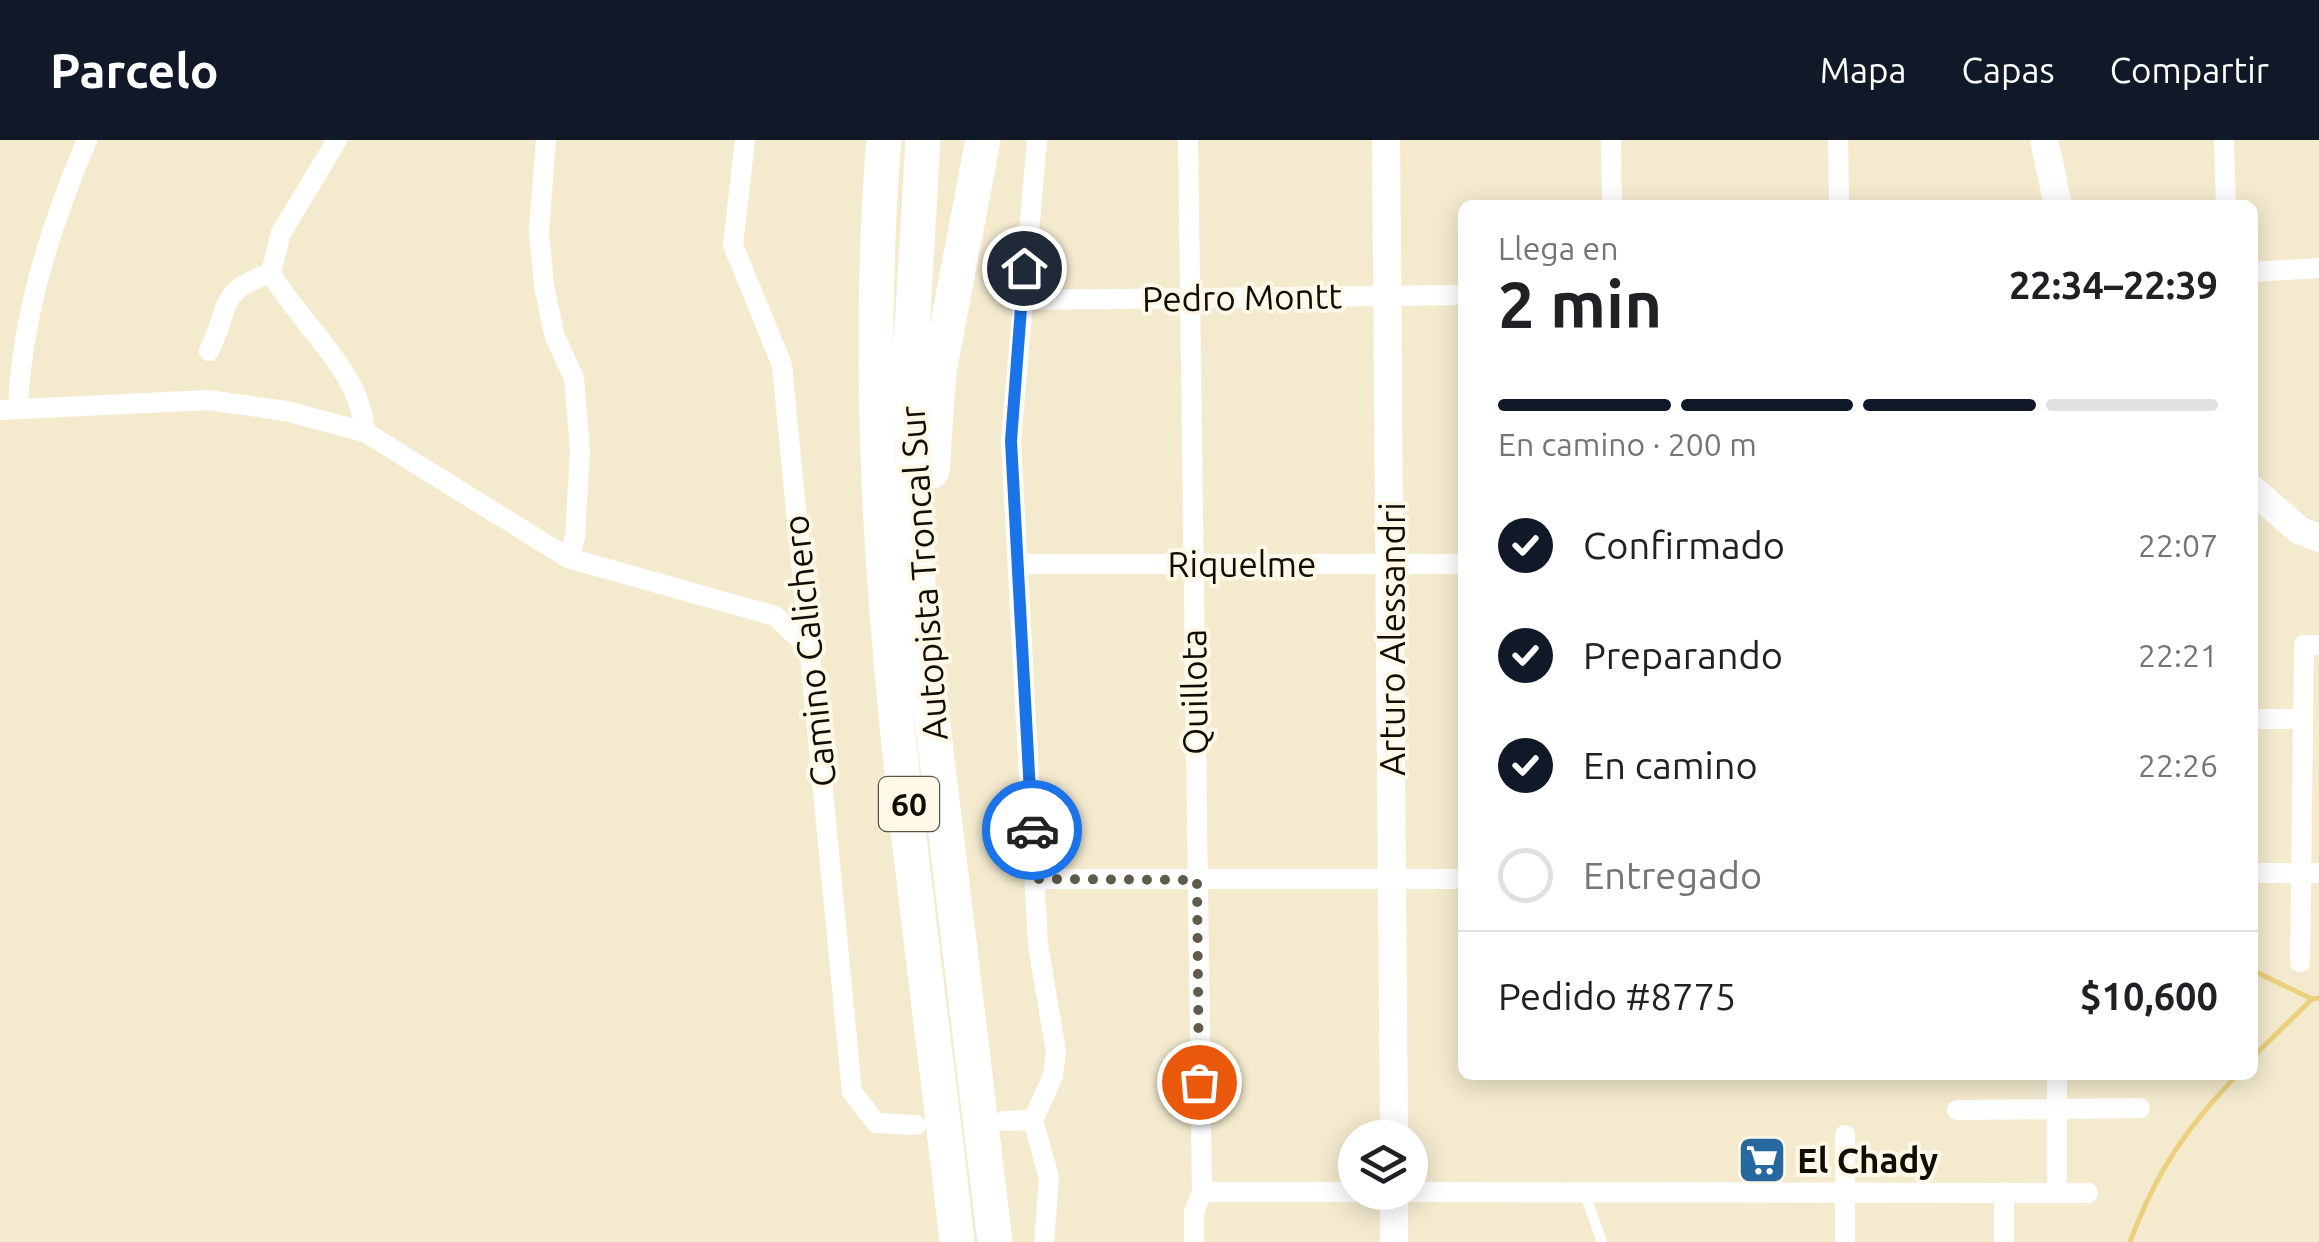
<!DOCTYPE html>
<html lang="es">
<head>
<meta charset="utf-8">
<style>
  body { margin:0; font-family:Ubuntu,sans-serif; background:#f2f2f2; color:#202124; height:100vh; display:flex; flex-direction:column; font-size:38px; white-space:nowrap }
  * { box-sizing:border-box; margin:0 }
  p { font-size:32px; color:#757577 }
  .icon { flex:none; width:55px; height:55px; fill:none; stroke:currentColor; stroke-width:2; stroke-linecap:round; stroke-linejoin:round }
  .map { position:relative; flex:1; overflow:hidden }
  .drawer { position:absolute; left:1458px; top:60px; width:800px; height:880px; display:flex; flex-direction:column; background:#fff; border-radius:15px; box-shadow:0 5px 25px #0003 }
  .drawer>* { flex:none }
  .controls { position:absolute; left:1338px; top:980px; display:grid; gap:20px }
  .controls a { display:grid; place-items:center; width:90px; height:90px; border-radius:50%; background:#fff; box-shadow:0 5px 25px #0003; font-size:50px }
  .pin { position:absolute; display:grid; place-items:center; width:85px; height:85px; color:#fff; margin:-42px; border:5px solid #fff; border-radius:50%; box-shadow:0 2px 10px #0007 }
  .courier { position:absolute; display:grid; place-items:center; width:100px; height:100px; margin:-50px; border:8px solid #1a73e8; border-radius:50%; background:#fff; color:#222; box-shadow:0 2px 12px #0007 }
  .summary em { font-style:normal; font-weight:700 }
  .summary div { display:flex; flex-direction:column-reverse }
  .summary { display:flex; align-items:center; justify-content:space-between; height:170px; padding:0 40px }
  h1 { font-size:65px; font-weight:700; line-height:75px }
  .bar { display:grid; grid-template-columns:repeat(4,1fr); gap:15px 10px; align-content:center; height:120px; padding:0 40px }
  .bar i { height:12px; border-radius:8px; background:#e0e0e0 }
  .bar .current { background:#111827 }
  .bar p { grid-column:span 4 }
  .line { display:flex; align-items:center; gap:25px; padding:0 40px; border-top:2px solid #e0e0e0 }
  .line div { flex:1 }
  ol { padding:0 40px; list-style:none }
  li { display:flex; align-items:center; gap:30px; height:110px }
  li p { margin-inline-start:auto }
  li .icon { padding:10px; border-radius:50%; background:#111827; color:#fff; stroke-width:4 }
  li:last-child { color:#757577 }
  li i { width:55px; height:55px; border:5px solid #e0e0e0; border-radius:50% }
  header { display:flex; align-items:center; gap:60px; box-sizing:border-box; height:140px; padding:0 50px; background:#111827; color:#fff }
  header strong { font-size:48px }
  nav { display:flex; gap:55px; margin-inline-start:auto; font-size:35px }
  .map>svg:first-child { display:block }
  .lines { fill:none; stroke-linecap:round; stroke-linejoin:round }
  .stream { stroke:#ecd07e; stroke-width:5 }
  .lane { stroke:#fff; stroke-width:10 }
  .street { stroke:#fff; stroke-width:20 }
  .secondary { stroke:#fff; stroke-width:28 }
  .highway { stroke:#fff; stroke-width:35 }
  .done { stroke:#605b4b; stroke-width:10; stroke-dasharray:0 18 }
  .route { stroke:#1a73e8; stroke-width:12 }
  .labels { text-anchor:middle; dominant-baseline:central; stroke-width:8; stroke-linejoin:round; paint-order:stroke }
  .shield { fill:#fef8e7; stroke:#575448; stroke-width:2.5 }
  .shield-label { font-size:32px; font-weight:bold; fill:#100d04 }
  .street-label { font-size:35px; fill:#100d04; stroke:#fef8e7 }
  .poi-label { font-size:35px; font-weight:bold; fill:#100d04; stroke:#fef8e7; text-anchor:start }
</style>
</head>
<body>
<header>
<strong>Parcelo</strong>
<nav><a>Mapa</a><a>Capas</a><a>Compartir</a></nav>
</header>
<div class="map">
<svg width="2319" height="1102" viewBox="0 0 2319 1102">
  <rect width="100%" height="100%" fill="#f4ebcf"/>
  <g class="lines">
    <!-- stream -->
    <path class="stream" d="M2252 830 2312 859
      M2252 918 2312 859 2319 858
      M2130 1102C2157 1030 2185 990 2237 935"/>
    <!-- lane -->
    <path class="lane" d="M1585 1054 1602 1102"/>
    <!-- street -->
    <path class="street" d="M546 0 539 90 544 146 555 197 574 238 580 311 575 397 568 418
      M745 0 733 105 782 225 852 952 876 983 916 985
      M1037 0 1011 301 1038 805 1056 912 1053 936 1033 980 1049 1038 1044 1102
      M1188 0 1202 1052 1194 1072V1102
      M1611 0 1612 65
      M1838 0 1839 65
      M2224 0 2226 65
      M2252 132 2319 128
      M271 133C300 185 361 230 365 292
      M1021 160 1462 155
      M209 211C232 164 216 152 271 133L281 93 337 0
      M18 269C21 177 51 84 87 0
      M0 270 208 260 286 271 365 292 568 418 775 476 809 508
      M1021 424H1462
      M2252 579H2303
      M2252 733H2319
      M1034 739H1462
      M2300 822 2304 505H2319
      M1957 970 2140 968
      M1004 981 1033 980
      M1202 1052H1355
      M1410 1052 2088 1053
      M2057 1052V935
      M1845 1102V995
      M2004 1102V1052"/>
    <!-- secondary -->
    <path class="secondary" d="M1386 0 1394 998
      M2044 0 2058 65
      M2252 349 2299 390 2319 398
      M1394 1052V1102"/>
    <!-- highway -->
    <path class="highway" d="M884 0C853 367 917 737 957 1102
      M923 0 910 224 919 469 995 1102
      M932 331 939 231 983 0"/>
  </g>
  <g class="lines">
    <!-- done -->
    <path class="done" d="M1032 690 1034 739 1197 740 1199 942"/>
    <!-- route -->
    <path class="route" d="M1024 128 1011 301 1032 690"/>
  </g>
  <!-- icons -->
  <defs>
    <g id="supermarket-square" transform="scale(2.5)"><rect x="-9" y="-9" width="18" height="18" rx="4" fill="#27699f" stroke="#fef8e7"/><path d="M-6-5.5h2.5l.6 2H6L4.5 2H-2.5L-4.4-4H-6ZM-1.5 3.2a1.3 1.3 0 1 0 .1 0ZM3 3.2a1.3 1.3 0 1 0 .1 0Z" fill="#fff"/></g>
  </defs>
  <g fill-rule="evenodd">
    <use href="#supermarket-square" x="1762" y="1020"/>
  </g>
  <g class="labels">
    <!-- shield labels -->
    <rect class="shield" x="879" y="637" width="60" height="54" rx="8"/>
    <g class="shield-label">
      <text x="909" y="664">60</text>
    </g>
    <!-- street labels -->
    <g class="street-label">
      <text transform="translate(1242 157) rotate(-1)">Pedro Montt</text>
      <text x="1242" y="424">Riquelme</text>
      <text transform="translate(923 433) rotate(-94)">Autopista Troncal Sur</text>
      <text transform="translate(1392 499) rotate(-90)">Arturo Alessandri</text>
      <text transform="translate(809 511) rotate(-96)">Camino Calichero</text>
      <text transform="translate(1194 552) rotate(-91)">Quillota</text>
    </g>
    <!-- poi labels -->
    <g class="poi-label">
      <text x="1797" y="1020">El Chady</text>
    </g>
  </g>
</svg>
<div class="controls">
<a><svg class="icon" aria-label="layers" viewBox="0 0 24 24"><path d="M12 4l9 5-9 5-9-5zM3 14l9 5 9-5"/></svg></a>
</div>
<div class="pin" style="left:1199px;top:942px;background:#ea580c"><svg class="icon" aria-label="bag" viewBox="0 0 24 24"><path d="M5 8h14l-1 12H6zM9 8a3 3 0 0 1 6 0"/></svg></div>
<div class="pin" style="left:1024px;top:128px;background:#1f2937"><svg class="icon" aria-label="home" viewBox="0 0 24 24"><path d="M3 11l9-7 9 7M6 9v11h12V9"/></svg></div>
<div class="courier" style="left:1032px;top:690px"><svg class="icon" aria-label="car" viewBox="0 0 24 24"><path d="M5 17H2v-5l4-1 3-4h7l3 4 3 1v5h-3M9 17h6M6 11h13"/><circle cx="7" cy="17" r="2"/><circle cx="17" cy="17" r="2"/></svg></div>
<section class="drawer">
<div class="summary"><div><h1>2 min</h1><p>Llega en</p></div><em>22:34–22:39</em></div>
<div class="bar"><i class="current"></i><i class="current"></i><i class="current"></i><i></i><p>En camino · 200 m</p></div>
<ol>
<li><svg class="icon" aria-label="check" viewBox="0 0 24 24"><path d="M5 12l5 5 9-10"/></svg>Confirmado<p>22:07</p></li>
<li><svg class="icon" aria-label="check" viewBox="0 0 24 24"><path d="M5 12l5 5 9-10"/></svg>Preparando<p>22:21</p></li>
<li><svg class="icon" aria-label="check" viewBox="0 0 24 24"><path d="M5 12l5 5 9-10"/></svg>En camino<p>22:26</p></li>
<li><i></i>Entregado</li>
</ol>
<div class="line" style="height:130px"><div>Pedido #8775</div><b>$10,600</b></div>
</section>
</div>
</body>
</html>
